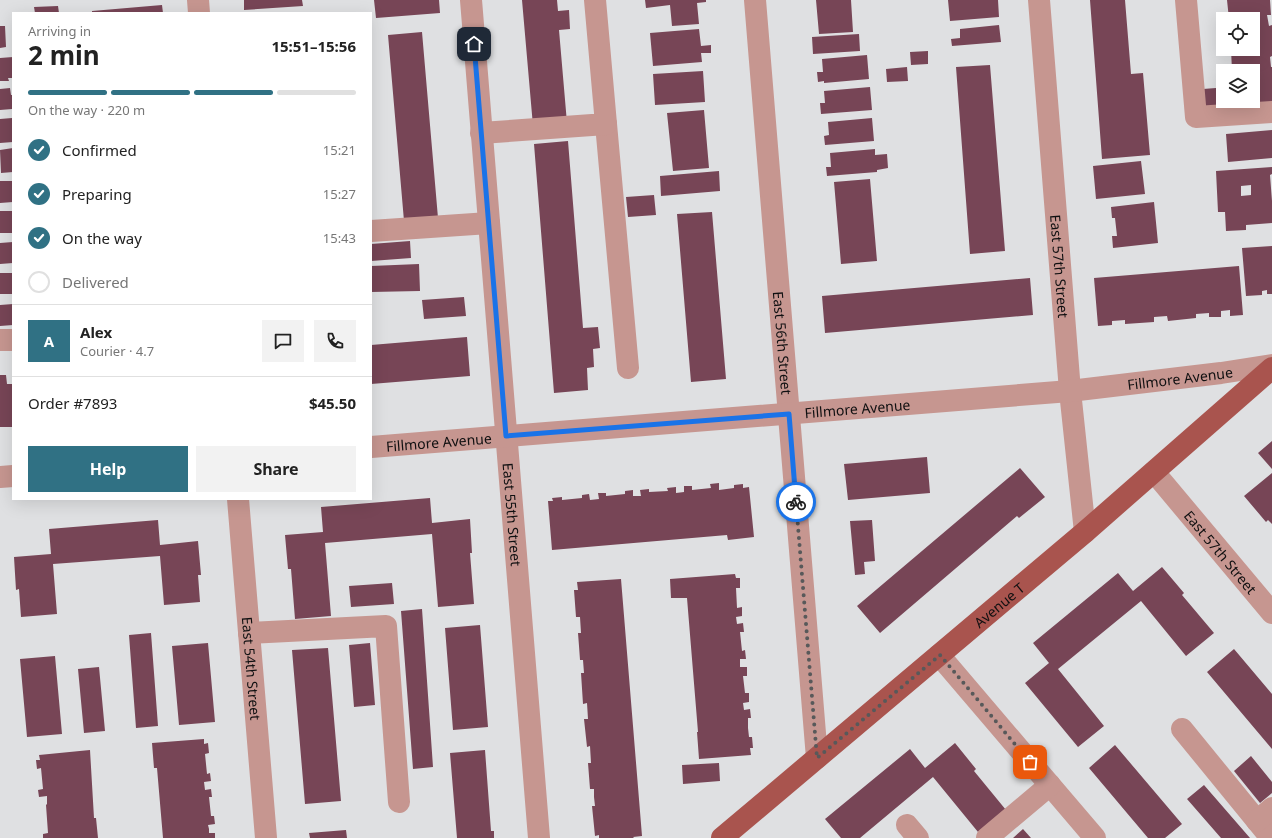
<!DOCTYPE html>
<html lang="en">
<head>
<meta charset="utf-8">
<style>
  body { margin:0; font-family:"Noto Sans",sans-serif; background:#f2f2f2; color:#222; height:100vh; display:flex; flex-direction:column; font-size:15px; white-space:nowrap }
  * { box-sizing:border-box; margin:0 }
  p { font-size:13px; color:#767676 }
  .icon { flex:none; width:22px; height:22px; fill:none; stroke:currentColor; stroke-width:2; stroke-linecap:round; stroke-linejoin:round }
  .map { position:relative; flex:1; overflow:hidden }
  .sheet { position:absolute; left:12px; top:12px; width:360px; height:488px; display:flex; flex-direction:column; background:#fff; border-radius:0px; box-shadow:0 4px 16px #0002 }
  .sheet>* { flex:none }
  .buttons { position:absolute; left:1216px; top:12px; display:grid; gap:8px }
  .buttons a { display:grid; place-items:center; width:44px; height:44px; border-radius:0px; background:#fff; box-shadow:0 4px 16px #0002; font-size:20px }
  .pin { position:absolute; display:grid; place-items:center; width:34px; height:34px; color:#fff; margin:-17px; border-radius:8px; box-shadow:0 2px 6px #0006 }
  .courier { position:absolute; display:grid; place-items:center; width:40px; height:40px; margin:-20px; border:3px solid #1a73e8; border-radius:50%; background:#fff; color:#222; box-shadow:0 1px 5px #0007 }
  .summary em { font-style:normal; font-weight:700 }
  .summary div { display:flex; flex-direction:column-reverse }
  .summary { display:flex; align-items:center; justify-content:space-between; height:68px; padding:0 16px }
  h1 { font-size:26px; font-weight:700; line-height:30px }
  .bar { display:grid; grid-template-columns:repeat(4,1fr); gap:6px 4px; align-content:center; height:48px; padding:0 16px }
  .bar i { height:5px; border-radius:3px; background:#e0e0e0 }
  .bar .on { background:#307184 }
  .bar p { grid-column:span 4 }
  .line { display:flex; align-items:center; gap:10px; padding:0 16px; border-top:1px solid #e0e0e0 }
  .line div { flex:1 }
  .round { display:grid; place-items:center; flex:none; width:42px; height:42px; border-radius:0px; background:#f2f2f2 }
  ol { padding:0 16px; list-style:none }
  li { display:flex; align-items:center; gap:12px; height:44px }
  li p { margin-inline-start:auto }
  li .icon { padding:4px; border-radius:50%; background:#307184; color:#fff; stroke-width:4 }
  li:last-child { color:#767676 }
  li i { width:22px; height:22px; border:2px solid #e0e0e0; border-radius:50% }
  .button { display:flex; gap:8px; margin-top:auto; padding:8px 16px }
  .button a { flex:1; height:46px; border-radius:0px; background:#307184; color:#fff; font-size:16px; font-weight:700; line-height:46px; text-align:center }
  .button a+a { background:#f2f2f2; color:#222 }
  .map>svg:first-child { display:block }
  .building { fill:#774556; fill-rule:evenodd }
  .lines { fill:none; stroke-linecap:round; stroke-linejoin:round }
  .minor { stroke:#c69690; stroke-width:22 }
  .major { stroke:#a9544e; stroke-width:22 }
  .done { stroke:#58595a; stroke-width:4; stroke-dasharray:0 7.2 }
  .route { stroke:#1a73e8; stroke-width:5 }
  .labels { text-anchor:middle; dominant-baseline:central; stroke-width:4; stroke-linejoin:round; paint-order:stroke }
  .street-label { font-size:14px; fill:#101011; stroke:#dfe0e2 }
</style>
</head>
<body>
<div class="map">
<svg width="1272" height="838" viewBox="0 0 1272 838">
  <rect width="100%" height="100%" fill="#dfe0e2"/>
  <!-- building -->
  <path class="building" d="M244 0H302L303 6 244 10Z
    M374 0H439L440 13 376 18Z
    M522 0H557L558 11 569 10 570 29 559 30 567 123 533 126Z
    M645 0H706V2L697 3 699 24 672 26 670 5 646 8Z
    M816 0H851L853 32 819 34Z
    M948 0H998L999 17 950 21Z
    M1090 0H1125L1131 74 1143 73 1150 155 1102 159Z
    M1227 0H1270L1271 15H1267L1269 26 1272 25V56L1270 57 1271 67H1272V104L1235 107V101H1253V71H1232L1231 49H1253V19H1229Z
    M162 5 163 13H92V11Z
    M58 6 59 13H35L34 7Z
    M999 25 1001 42 952 46 951 39 960 38V29Z
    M0 26H5L6 47 0 48Z
    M699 29 701 46 711 45V53H701L702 62 653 66 650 33Z
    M422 32 438 218 404 221 388 35Z
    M859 34 860 51 813 54 812 37Z
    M928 51V64L911 65 910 52Z
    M867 55 869 79 824 83V81L818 82 817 72H823L822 59Z
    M13 57V78H8L9 81H0V58Z
    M990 65 1005 251 970 254 956 67Z
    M907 67 908 81 887 82 886 69Z
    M703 71 705 102 655 105 653 74Z
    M870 87 872 110 821 114 820 103H825L824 91Z
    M10 88 11 95H13V110H12V109L0 110V89Z
    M1216 88 1217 108 1205 109 1203 89Z
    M704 110 709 168 673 171 667 113Z
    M12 118 13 142 0 143V119Z
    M872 118 874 141 825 145 824 136 829 135 828 122Z
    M1272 130V158L1228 162 1226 134Z
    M568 141 583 328 598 327 600 348 593 349 594 367 587 368 588 390 554 393 534 144Z
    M13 148V172L1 173 0 150Z
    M875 149V155L887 154 888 168 877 170V172L827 176 826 167H831L830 153Z
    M1141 161 1145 194 1096 199 1093 166Z
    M1272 167V174L1270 175 1272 201V223L1246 225V230L1226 231 1225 212H1218L1216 171ZM1251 185V195L1241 196V186Z
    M719 171 720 191 661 196 660 176Z
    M870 179 877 261 841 264 834 182Z
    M0 181H13V202L0 203Z
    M654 195 656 215 628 217 626 197Z
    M1154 202 1158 243 1113 248 1112 236H1117L1115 218H1112L1111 207Z
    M0 211H13V233H0Z
    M712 212 726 379 691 382 677 214Z
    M410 241 411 258 371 261V244Z
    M13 242V263L0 264V243Z
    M1272 246V294H1267V290L1262 291V295L1246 296 1242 248Z
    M419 264 420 291 371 292V266Z
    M1239 266 1243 315 1230 316V310L1221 311V317H1209V313L1196 314V318L1168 321 1167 316 1154 317V322L1125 324V320L1112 321V325L1098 326 1094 278Z
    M0 273H13V294H0Z
    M1030 278 1033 315 825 333 822 296Z
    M464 297 466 316 424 319 422 300Z
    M13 304V325L0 326V305Z
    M467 337 470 376 371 384V345Z
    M0 375H6L7 384H13V427H0Z
    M1272 441V469L1258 453Z
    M927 457 930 493 848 500 844 464Z
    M1020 468 1045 497 1019 518 1017 516 880 633 857 606Z
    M1272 473V524L1268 520 1266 522 1244 496Z
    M719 483V490L734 488V485L743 484V488L749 487 754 537 728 540 727 535 552 550 548 501H553L552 498 562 497V500L582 498V495L589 494 590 500 599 499 598 493H606V496L625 494V491L633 490V496H641L640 490 649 489V492L668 491 667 488 676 487V493L684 492V486H692V490L711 488 710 484Z
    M430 498 432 523 470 519 472 553H470L474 604 438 607 432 534 325 543 331 616 295 619 291 569H288L285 535 323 532 321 507Z
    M158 520 160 545 198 541 201 575H198L200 602 164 605 160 556 53 564 57 614 21 617 19 589 16 590 14 557 51 554 49 529Z
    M872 520 875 561 864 562 865 574 855 575 850 521Z
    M1162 567 1184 593 1182 595 1214 633 1186 656 1141 601 1058 669 1104 726 1078 747 1025 683 1049 663 1033 643 1118 573 1133 591Z
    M735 574 736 578H740V588H736L737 608 742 607V616L736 617 737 624 743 623 744 632H740L742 651 745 650 746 659H740V667H747V676H743L745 693H749V702L743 703 744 710 750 709 751 718H748V728L749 737H752L753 748H750L751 755 699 759 697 732H698L687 598H671L670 579Z
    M621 579 642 836 633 837 634 838H599V835L595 836 592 806H595L594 797V789H590L588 763H591L590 746 587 747 584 719H588L587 703 583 704 581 673H584L583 660H580L579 646 578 633H581L580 617H576L574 590H578L577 582Z
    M392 583 394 604 351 607 349 586Z
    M422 609 433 767 413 769 401 611Z
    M480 625 488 727 453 730 445 628Z
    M151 633 158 726 136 728 129 635Z
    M208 643 215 722 179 725 172 646Z
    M370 643 375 705 354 707 349 645Z
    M328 648 341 801 305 804 292 650Z
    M1234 649 1272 694V749L1207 672Z
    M55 656 62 734 27 737 20 659Z
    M99 667 105 731 84 733 78 669Z
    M204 739V744L208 743 209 753 205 754 207 774 210 773 211 781 204 782 205 790 211 789 212 797H209L211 816H214L215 824 208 825 209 829V833H215V838H163L157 768H154L152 743Z
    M955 743 976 769 974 771 1006 810 978 832 933 777 860 838H841L825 819 910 749 925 768Z
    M1115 745 1182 824 1165 838H1148L1089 768Z
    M90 750 94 818H96L98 838H43V834L48 833 46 805 47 804V796L39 797 38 790 43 789 41 768 37 769 36 760H40L39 755Z
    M485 750 491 831H494V838H457L450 753Z
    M1251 756 1272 782V793L1260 803 1234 771Z
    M719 763 720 781 683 784 682 765Z
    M1204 785 1250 838H1221L1187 799Z
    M1023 829 1031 838H1013Z
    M346 830 347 838H310L309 833Z"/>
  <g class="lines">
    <!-- minor -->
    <g class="minor">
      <path d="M198 0 199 13"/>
      <path id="s1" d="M471 0 539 838"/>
      <path id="s2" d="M755 0 817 758"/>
      <path id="s3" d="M1039 0 1070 391 1085 532"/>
      <path d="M1186 0 1196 117 1272 112"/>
      <path d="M606 124 628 368"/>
      <path d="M481 133 606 124 595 0"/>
      <path d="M371 231 489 223"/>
      <path d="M0 340H13"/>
      <path id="s4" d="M371 447 1070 391 1221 373 1272 365"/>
      <path id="s5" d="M1154 472 1272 613"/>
      <path d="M0 477 13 476"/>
      <path id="s6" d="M238 499 266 838"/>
      <path d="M249 633 386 626 399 802"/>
      <path d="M939 655 1095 838"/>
      <path d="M1182 729 1271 838"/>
      <path d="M1257 821 1272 808"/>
      <path d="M907 825 918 838"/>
      <path d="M987 838 1050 785"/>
    </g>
    <!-- major -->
    <path class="major" id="s7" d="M722 838 1085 532 1272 368"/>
  </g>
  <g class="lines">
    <!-- done -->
    <path class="done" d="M796 502 817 758 940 655 1030 762"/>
    <!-- route -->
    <path class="route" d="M474 44 506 436 789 414 796 502"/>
  </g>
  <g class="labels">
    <!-- street labels -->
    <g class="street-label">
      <text stroke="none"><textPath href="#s3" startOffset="267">East 57th Street</textPath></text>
      <text stroke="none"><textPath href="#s2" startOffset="344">East 56th Street</textPath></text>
      <text stroke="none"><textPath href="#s4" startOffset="812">Fillmore Avenue</textPath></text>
      <text stroke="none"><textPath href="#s4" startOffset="488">Fillmore Avenue</textPath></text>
      <text stroke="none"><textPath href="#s4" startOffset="68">Fillmore Avenue</textPath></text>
      <text stroke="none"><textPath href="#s1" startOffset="516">East 55th Street</textPath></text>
      <text stroke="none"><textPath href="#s5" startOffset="104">East 57th Street</textPath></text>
      <text stroke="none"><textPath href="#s7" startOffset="362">Avenue T</textPath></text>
      <text stroke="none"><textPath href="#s6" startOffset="170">East 54th Street</textPath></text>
    </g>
  </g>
</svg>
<div class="buttons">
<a><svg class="icon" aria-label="locate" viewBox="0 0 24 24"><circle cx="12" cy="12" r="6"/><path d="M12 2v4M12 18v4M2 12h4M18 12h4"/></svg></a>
<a><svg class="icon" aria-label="layers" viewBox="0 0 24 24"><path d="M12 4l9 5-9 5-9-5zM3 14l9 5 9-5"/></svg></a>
</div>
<div class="pin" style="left:1030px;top:762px;background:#ea580c"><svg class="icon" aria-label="bag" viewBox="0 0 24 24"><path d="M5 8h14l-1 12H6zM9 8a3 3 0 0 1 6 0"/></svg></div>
<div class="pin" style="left:474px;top:44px;background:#1f2937"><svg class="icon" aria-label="home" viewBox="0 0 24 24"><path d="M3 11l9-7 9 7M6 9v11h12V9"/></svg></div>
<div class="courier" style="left:796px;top:502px"><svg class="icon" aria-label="bike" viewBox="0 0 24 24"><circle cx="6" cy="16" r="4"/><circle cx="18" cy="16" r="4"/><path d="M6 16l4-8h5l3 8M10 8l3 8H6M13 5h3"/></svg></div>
<section class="sheet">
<div class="summary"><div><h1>2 min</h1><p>Arriving in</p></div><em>15:51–15:56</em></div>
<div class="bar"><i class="on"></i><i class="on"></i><i class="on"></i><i></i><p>On the way · 220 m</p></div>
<ol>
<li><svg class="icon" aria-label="check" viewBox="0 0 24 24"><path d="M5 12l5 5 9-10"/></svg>Confirmed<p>15:21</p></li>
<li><svg class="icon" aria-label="check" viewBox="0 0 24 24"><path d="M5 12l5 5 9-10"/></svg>Preparing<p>15:27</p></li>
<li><svg class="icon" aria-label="check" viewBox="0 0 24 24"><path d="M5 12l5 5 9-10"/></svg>On the way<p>15:43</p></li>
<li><i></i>Delivered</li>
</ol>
<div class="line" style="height:72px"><b class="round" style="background:#307184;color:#fff">A</b><div><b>Alex</b><p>Courier · 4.7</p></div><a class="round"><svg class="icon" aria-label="chat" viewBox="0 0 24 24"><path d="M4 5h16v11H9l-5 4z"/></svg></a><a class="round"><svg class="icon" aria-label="phone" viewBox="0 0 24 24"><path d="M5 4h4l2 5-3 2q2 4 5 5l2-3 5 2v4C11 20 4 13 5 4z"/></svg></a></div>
<div class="line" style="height:52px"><div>Order #7893</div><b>$45.50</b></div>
<div class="button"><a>Help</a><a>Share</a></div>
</section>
</div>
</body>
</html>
